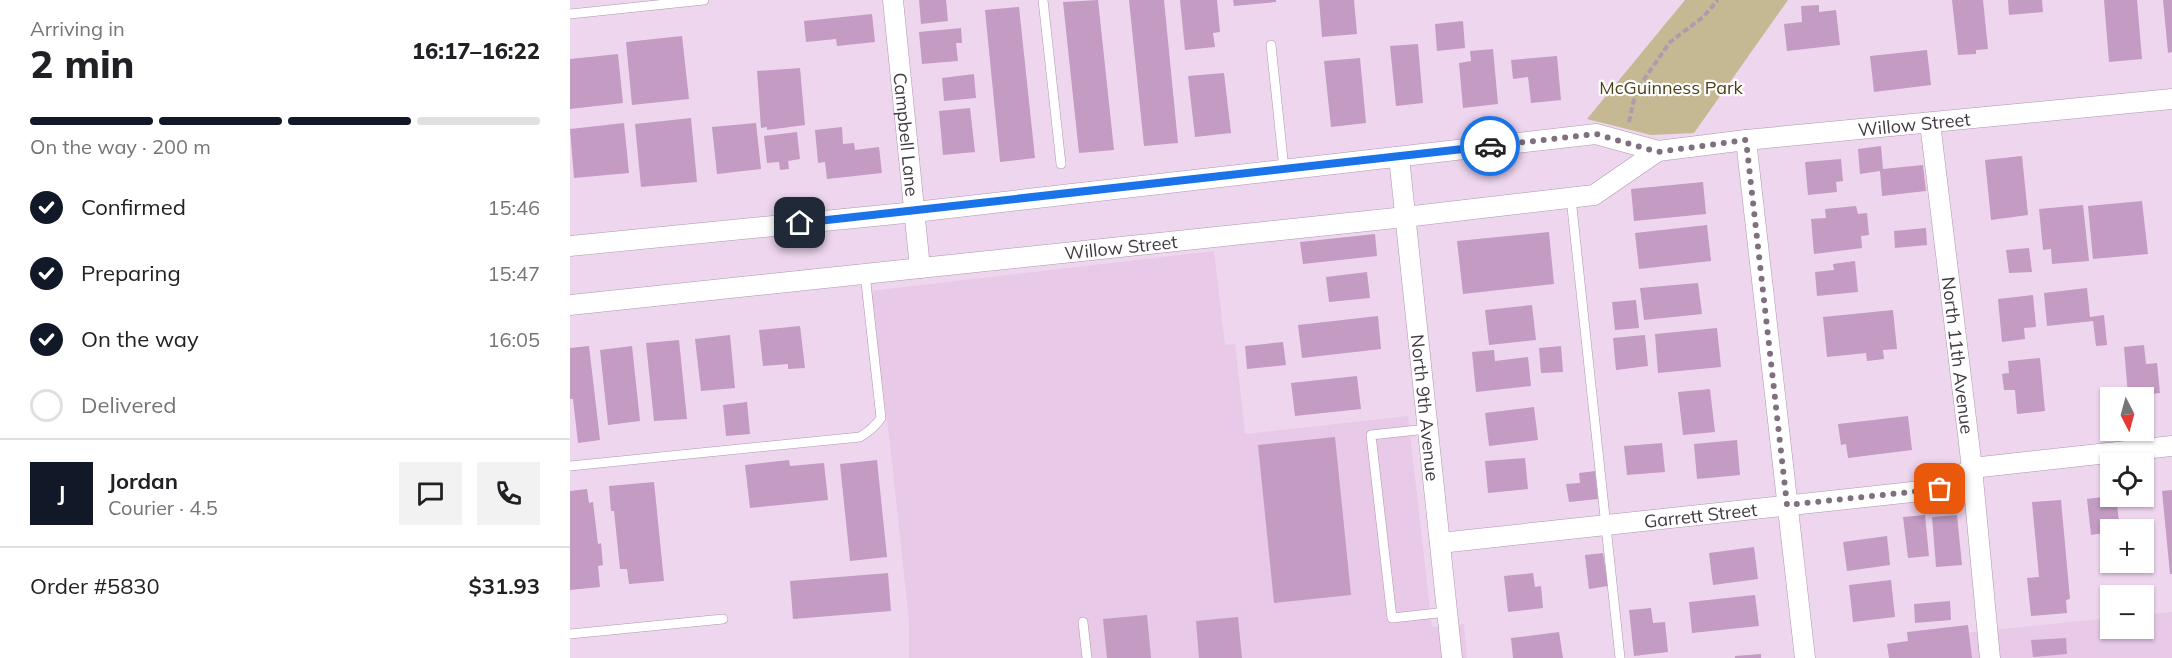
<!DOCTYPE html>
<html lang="en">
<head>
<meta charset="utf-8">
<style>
  body { margin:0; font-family:Mulish,sans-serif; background:#f2f2f2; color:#202124; height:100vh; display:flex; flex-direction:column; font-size:22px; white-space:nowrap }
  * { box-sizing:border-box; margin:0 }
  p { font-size:20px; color:#757577 }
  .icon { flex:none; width:33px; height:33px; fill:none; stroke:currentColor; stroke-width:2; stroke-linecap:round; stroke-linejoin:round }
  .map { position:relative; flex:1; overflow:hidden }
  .panel { display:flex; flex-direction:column; background:#fff; width:570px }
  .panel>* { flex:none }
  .needle { width:39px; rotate:174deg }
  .buttons { position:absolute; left:1530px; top:387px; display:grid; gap:12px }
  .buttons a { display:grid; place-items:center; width:54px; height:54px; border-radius:0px; background:#fff; box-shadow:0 2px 4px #0004; font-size:30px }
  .pin { position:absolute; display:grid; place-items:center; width:51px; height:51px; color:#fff; margin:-26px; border-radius:12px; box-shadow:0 3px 9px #0006 }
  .courier { position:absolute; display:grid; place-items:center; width:60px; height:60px; margin:-30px; border:4px solid #1a73e8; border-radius:50%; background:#fff; color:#222; box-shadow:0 2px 8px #0007 }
  .head em { font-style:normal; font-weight:800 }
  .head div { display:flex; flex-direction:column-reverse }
  .head { display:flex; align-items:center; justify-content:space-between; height:102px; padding:0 30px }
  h1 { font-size:39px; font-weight:800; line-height:45px }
  .bar { display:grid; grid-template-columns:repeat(4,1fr); gap:9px 6px; align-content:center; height:72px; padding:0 30px }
  .bar i { height:8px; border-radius:4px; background:#e0e0e0 }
  .bar .current { background:#111827 }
  .bar p { grid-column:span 4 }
  .line { display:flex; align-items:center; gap:15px; padding:0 30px; border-top:2px solid #e0e0e0 }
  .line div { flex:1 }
  .round { display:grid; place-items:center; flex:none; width:63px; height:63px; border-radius:0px; background:#f2f2f2 }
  ol { padding:0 30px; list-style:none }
  li { display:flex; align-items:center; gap:18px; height:66px }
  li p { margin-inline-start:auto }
  li .icon { padding:6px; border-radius:50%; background:#111827; color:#fff; stroke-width:4 }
  li:last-child { color:#757577 }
  li i { width:33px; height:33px; border:3px solid #e0e0e0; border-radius:50% }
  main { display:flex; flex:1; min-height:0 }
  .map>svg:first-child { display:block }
  .built { fill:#e8c9e8 }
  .green { fill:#c4b993 }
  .building { fill:#c39bc3 }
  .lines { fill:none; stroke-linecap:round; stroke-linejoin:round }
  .service-casing { stroke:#ae96ae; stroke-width:10 }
  .minor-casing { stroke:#ae96ae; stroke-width:21 }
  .path { stroke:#ae9bae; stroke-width:4; stroke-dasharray:6 3; stroke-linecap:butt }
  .service { stroke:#fff; stroke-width:9 }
  .minor { stroke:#fff; stroke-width:20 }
  .done { stroke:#7f6f7f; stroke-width:6; stroke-dasharray:0 10.8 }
  .route { stroke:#1a73e8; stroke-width:8 }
  .labels { text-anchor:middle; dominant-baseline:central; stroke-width:4.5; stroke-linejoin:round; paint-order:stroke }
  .park-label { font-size:18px; fill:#4c4117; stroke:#fff }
  .street-label { font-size:18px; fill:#423842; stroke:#fff }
</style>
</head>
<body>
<main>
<section class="panel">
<div class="head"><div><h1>2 min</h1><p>Arriving in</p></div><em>16:17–16:22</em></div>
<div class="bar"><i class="current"></i><i class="current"></i><i class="current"></i><i></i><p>On the way · 200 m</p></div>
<ol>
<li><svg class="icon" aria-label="check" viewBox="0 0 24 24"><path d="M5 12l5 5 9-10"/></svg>Confirmed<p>15:46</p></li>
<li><svg class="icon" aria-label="check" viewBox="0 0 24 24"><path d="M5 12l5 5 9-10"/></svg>Preparing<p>15:47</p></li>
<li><svg class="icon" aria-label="check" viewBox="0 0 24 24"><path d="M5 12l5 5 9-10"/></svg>On the way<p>16:05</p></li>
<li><i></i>Delivered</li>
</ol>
<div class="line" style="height:108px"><b class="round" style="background:#111827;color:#fff">J</b><div><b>Jordan</b><p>Courier · 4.5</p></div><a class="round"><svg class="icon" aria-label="chat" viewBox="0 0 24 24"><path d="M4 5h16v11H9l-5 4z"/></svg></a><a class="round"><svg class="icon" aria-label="phone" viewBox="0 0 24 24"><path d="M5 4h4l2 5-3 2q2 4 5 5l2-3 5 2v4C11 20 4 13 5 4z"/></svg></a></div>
<div class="line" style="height:78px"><div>Order #5830</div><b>$31.93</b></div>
</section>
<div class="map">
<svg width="1602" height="658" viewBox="0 0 1602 658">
  <rect width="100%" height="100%" fill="#efd6ef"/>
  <!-- built -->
  <path class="built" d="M644 251 655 345 665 344 675 434 838 416 862 627 894 624 897 658H339V622L320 443 300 291Z
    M1602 612V658H1398L1395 633 1540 618V628H1574V615Z"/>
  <!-- green -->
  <path class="green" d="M1115 0H1218L1124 133 1081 135 1017 119Z"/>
  <!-- building -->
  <path class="building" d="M349 0H376L378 21 351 24Z
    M528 0 544 150 509 153 493 2Z
    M559 0H594L608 143 574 146Z
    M610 0H647L650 32 643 33 645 47 615 50Z
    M663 0H706V2L664 6Z
    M749 0H784L787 34 752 37Z
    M1382 0H1413L1418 49 1406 50V54L1388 55Z
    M1438 0H1472L1473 12 1439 15Z
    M1534 0H1567L1572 59 1539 62Z
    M1593 0H1602V52L1598 53Z
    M1249 5V12L1266 10 1270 45 1217 51 1214 24 1232 22 1231 6Z
    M449 7 465 158 430 162 415 10Z
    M302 14 305 42 267 46 266 39 236 42 234 21Z
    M893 21 895 48 867 51 865 24Z
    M391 28 392 43H386L388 61 352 64 349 32Z
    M112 36 119 99 62 105 56 42Z
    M848 44 853 103 826 106 820 46Z
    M923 49 928 104 893 108 889 63 901 61 900 51Z
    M1357 50 1361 85 1304 92 1300 56Z
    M48 54 53 103 0 109V59Z
    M987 56 991 100 961 103 958 77 943 79 941 60Z
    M790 58 796 123 761 127 754 61Z
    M230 68 235 125 197 130V127L191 128 187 71Z
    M654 73 661 133 625 137 618 76Z
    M404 74 406 98 374 101 372 78Z
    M400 108 405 152 373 155 369 111Z
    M121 118 127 182 71 187 65 124Z
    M54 123 59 173 4 178 0 129Z
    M186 123 191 169 147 174 142 127Z
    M272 127 273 144 284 143 285 150 309 147 312 173 257 179 255 162 248 163 245 130Z
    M227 132 230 159 218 161 219 169 210 170 209 162 197 163 194 136Z
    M1311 146 1313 169 1353 165 1356 191 1312 196 1310 171 1290 174 1288 149Z
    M1452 156 1458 215 1421 220 1415 160Z
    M1271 159 1273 181 1266 182 1267 192 1238 195 1235 162Z
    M1133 182 1136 214 1064 221 1061 189Z
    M1572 201 1578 254 1523 259 1518 206Z
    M1513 205 1519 261 1482 264 1481 249 1473 250 1469 209Z
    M1286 206 1288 214 1297 213 1299 235 1291 236 1292 248 1244 254 1241 219 1256 218 1255 209Z
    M1137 225 1141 261 1069 269 1065 233Z
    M1356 228 1357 245 1325 248 1324 231Z
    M979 232 984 284 893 294 887 241Z
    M805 234 807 256 733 264 730 242Z
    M1459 248 1462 272 1439 273 1436 250Z
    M1285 261 1288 292 1247 296 1245 272 1264 270 1263 264Z
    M797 272 800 298 759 302 756 277Z
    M1128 283 1132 314 1074 320 1070 288Z
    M1517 288 1520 317 1534 315 1537 345 1526 346 1523 321 1477 326 1474 293Z
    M1463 295 1466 327 1454 328 1455 339 1432 342 1428 299Z
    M1066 300 1069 328 1045 330 1042 302Z
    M962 305 966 340 919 345 915 310Z
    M1323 310 1327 349 1313 350 1314 359 1297 361 1296 353 1257 357 1253 317Z
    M808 316 811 349 732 358 728 325Z
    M230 326 235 368 218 369V364L193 366 189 330Z
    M1147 328 1151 367 1088 373 1085 334Z
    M160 335 165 388 131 391 125 339Z
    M1075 335 1078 366 1046 370 1043 338Z
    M109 340 117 419 84 421 76 343Z
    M713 342 716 365 677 369 675 346Z
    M1574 345 1576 364 1587 363 1590 393 1558 396 1554 347Z
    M19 346 30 440 8 443 3 399H0V348Z
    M62 346 70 421 38 425 30 350Z
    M991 346 993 372 971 373 969 348Z
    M924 350 925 361 958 357 961 386 906 392 902 352Z
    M1470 358 1475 411 1447 414 1445 390H1434L1432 374 1439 373 1438 361Z
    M787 376 791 409 725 416 721 383Z
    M1140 389 1145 432 1113 435 1108 392Z
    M177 402 180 434 156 436 153 405Z
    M964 407 968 440 919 446 915 413Z
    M1338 416 1342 450 1278 458 1276 444 1271 445 1268 424Z
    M765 437 781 595 704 603 688 445Z
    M1167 440 1170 475 1127 479 1124 444Z
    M1092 443 1095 472 1057 475 1054 446Z
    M955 458 958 489 918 493 915 461Z
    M219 460 220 466 254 463 258 500 180 508 175 465Z
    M307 460 317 557 280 561 270 464Z
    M1025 471 1028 499 999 502 996 484 1010 483 1009 473Z
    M84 482 94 581 59 584 57 569H50L44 511H41L39 486Z
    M17 489 19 503 23 502 28 544 31 543 33 565 28 566 30 587 0 590V491Z
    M1602 490V574H1600L1592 491Z
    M1540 496H1546L1550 530H1540V532L1521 535 1517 499Z
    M1491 500 1500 599 1496 600 1497 613 1461 616 1457 578 1469 577 1462 502Z
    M1355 515 1359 556 1338 558 1333 517Z
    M1387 515 1392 565 1366 567 1362 517Z
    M1317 536 1320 565 1277 571 1273 542Z
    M1184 547 1188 579 1143 585 1139 553Z
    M1033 553 1038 586 1019 589 1015 555Z
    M318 573 321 611 223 619 220 581Z
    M963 573 965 587 971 586 973 608 938 612 934 576Z
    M1321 580 1325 617 1283 622 1279 585Z
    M1185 595 1189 626 1122 633 1119 602Z
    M1380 601 1381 620 1345 623 1344 604Z
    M1081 608 1083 623 1095 622 1098 652 1064 656 1059 610Z
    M577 615 581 658H537L533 619Z
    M668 617 672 658H629L626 621Z
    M1398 625 1402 658H1319L1317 644 1338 641 1337 632Z
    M989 632 993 658H943L941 638Z
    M1496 638 1497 654 1463 657 1461 640Z
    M1191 654V658H1165V656Z"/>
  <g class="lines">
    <!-- service casing -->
    <g class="service-casing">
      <path id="service" d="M473 0 491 164
        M0 14 134 0
        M701 45 714 169
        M1001 198 1050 658
        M857 429 801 435 822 618 877 612
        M0 466 290 437C298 432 305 427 311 418L295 274
        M513 622 517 658
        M0 634 153 619"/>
    </g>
    <!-- minor casing -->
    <g class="minor-casing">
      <g id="minor">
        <path id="s1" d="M323 0 350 268"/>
        <path id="s2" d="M1360 123 1402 468 1420 658"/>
        <path d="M1176 140 1235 658"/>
        <path id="s3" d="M829 157 882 658"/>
        <path id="s4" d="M0 246 345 212 1026 134 1088 151 1176 140 1602 99"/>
        <path id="s5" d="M0 305 835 217 1024 195 1088 151"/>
        <path id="s6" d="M870 543 1370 489 1402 468 1602 446"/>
      </g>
    </g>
    <!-- path -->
    <path class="path" d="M1059 122 1066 91 1100 42 1133 17 1148 0"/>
    <!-- service -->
    <use href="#service" class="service"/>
    <!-- minor -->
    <use href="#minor" class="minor"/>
  </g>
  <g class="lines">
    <!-- done -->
    <path class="done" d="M920 146 1026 134 1088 152 1176 140 1217 505 1370 489"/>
    <!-- route -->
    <path class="route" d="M230 223 920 146"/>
  </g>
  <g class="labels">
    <!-- park labels -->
    <g class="park-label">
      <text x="1101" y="87">McGuinness Park</text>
    </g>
    <!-- street labels -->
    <g class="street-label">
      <text stroke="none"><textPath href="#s4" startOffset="1354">Willow Street</textPath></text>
      <text stroke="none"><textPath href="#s1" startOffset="135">Campbell Lane</textPath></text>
      <text stroke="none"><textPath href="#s5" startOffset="554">Willow Street</textPath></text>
      <text stroke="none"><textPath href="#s2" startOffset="234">North 11th Avenue</textPath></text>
      <text stroke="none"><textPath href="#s3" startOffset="252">North 9th Avenue</textPath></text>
      <text stroke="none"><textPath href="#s6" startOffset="262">Garrett Street</textPath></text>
    </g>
  </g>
</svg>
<div class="buttons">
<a><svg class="needle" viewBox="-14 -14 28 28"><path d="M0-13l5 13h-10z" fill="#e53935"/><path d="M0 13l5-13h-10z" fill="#757577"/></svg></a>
<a><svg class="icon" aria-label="locate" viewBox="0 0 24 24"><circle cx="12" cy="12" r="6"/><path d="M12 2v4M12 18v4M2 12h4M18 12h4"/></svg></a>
<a>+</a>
<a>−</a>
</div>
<div class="pin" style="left:1370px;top:489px;background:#ea580c"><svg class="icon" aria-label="bag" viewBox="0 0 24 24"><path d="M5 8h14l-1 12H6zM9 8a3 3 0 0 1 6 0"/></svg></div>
<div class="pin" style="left:230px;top:223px;background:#1f2937"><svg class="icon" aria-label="home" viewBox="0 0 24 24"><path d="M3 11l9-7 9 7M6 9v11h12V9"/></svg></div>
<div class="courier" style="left:920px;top:146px"><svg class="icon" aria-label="car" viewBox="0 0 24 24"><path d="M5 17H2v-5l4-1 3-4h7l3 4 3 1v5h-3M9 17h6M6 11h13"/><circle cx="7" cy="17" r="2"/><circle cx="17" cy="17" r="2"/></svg></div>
</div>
</main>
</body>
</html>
